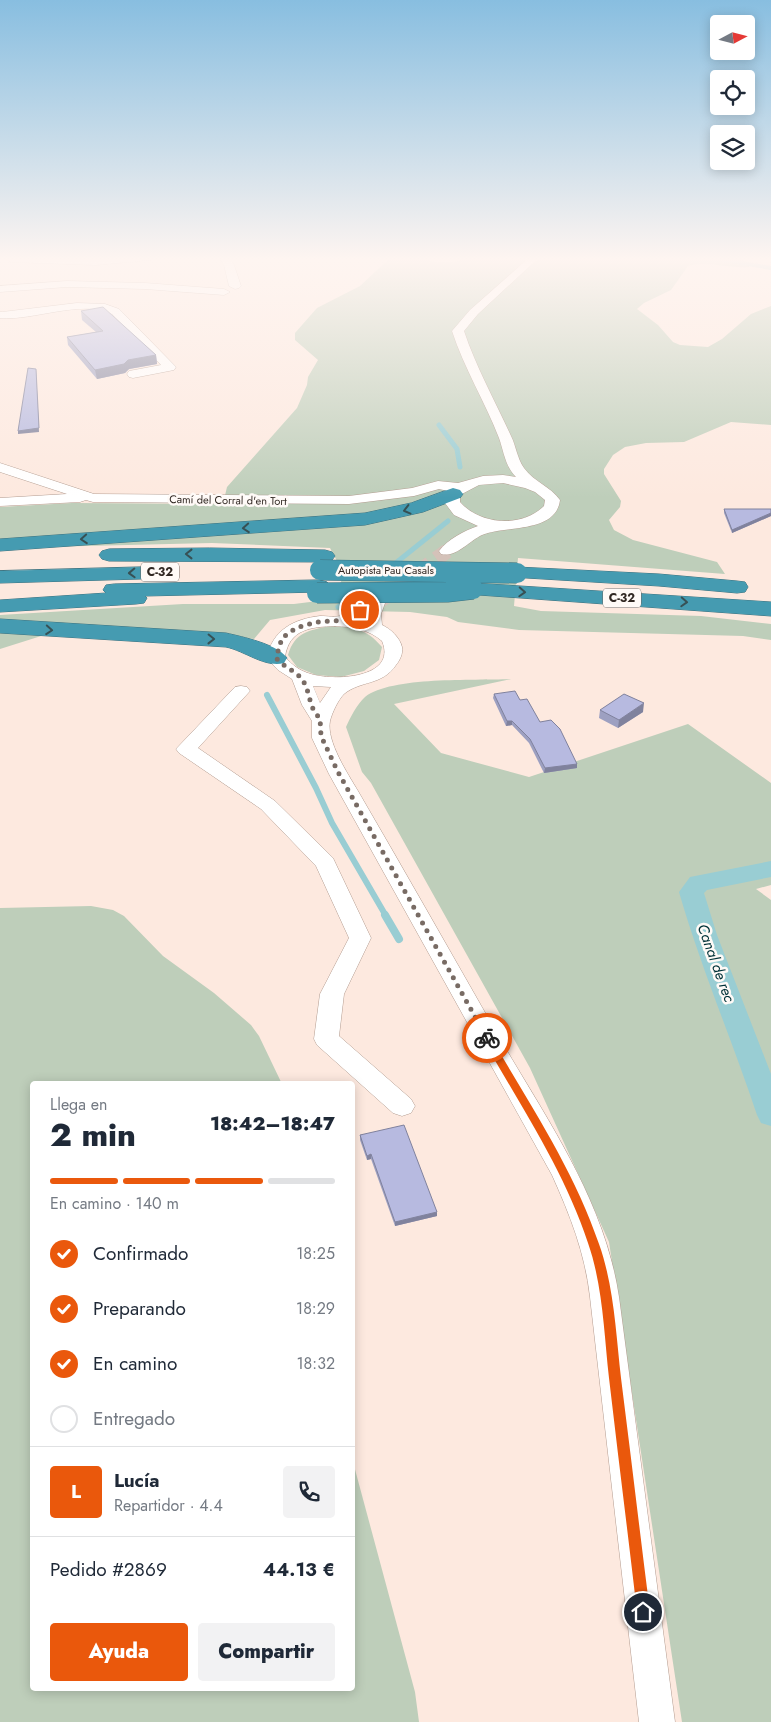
<!DOCTYPE html>
<html lang="es">
<head>
<meta charset="utf-8">
<style>
  body { margin:0; font-family:Jost,sans-serif; background:#f2f2f3; color:#1f2937; height:100vh; display:flex; flex-direction:column; font-size:19px; white-space:nowrap }
  * { box-sizing:border-box; margin:0 }
  p { font-size:16px; color:#747a83 }
  .icon { flex:none; width:28px; height:28px; fill:none; stroke:currentColor; stroke-width:2; stroke-linecap:round; stroke-linejoin:round }
  .map { position:relative; flex:1; overflow:hidden }
  .details { position:absolute; left:30px; top:1081px; width:325px; height:610px; display:flex; flex-direction:column; background:#fff; border-radius:5px; box-shadow:0 2px 12px #0003 }
  .details>* { flex:none }
  .needle { width:32px; rotate:83deg }
  .fabs { position:absolute; left:710px; top:15px; display:grid; gap:10px }
  .fabs a { display:grid; place-items:center; width:45px; height:45px; border-radius:5px; background:#fff; box-shadow:0 2px 12px #0003; font-size:25px }
  .pin { position:absolute; display:grid; place-items:center; width:42px; height:42px; color:#fff; margin:-21px; border:2px solid #fff; border-radius:50%; box-shadow:0 1px 5px #0007 }
  .courier { position:absolute; display:grid; place-items:center; width:50px; height:50px; margin:-25px; border:4px solid #ea580c; border-radius:50%; background:#fff; color:#222; box-shadow:0 1px 6px #0007 }
  .head em { font-style:normal; font-weight:800 }
  .head div { display:flex; flex-direction:column-reverse }
  .head { display:flex; align-items:center; justify-content:space-between; height:85px; padding:0 20px }
  h1 { font-size:32px; font-weight:800; line-height:38px }
  .bar { display:grid; grid-template-columns:repeat(4,1fr); gap:8px 5px; align-content:center; height:60px; padding:0 20px }
  .bar i { height:6px; border-radius:4px; background:#e0e1e3 }
  .bar .active { background:#ea580c }
  .bar p { grid-column:span 4 }
  .line { display:flex; align-items:center; gap:12px; padding:0 20px; border-top:1px solid #e0e1e3 }
  .line div { flex:1 }
  .round { display:grid; place-items:center; flex:none; width:52px; height:52px; border-radius:5px; background:#f2f2f3 }
  ol { padding:0 20px; list-style:none }
  li { display:flex; align-items:center; gap:15px; height:55px }
  li p { margin-inline-start:auto }
  li .icon { padding:5px; border-radius:50%; background:#ea580c; color:#fff; stroke-width:4 }
  li:last-child { color:#747a83 }
  li i { width:28px; height:28px; border:2px solid #e0e1e3; border-radius:50% }
  .primary-button { display:flex; gap:10px; margin-top:auto; padding:10px 20px }
  .primary-button a { flex:1; height:58px; border-radius:5px; background:#ea580c; color:#fff; font-size:20px; font-weight:800; line-height:58px; text-align:center }
  .primary-button a+a { background:#f2f2f3; color:#1f2937 }
  .map>svg:first-child { display:block }
  .green { fill:#beceba }
  .lines { fill:none; stroke-linecap:round; stroke-linejoin:round }
  .stream-far3 { stroke:#99cdd3; stroke-width:4 }
  .stream-far2 { stroke:#99cdd3; stroke-width:5 }
  .stream-far1 { stroke:#99cdd3; stroke-width:6 }
  .stream { stroke:#99cdd3; stroke-width:8 }
  .canal { fill:#99cdd3; fill-rule:evenodd }
  .minor-tunnel { stroke:#d4c2b9; stroke-width:15; stroke-dasharray:15 8; stroke-linecap:butt }
  .minor-casing { stroke:#b39c90; stroke-width:1 }
  .highway-casing { stroke:#3e727f; stroke-width:1 }
  .minor { fill:#fff; fill-rule:evenodd }
  .highway { fill:#459bb1; fill-rule:evenodd }
  .highway-bridge-casing { stroke:#3e727f; stroke-width:21; stroke-linecap:butt }
  .highway-bridge { stroke:#459bb1; stroke-width:20 }
  .wall { fill:#9da0c1 }
  .shaded-wall { fill:#80829d }
  .building { fill:#b7bae0; stroke:#80829d }
  .oneway { stroke:#375054 }
  .route { fill:#ea580c }
  .done { stroke:#786b64; stroke-width:5; stroke-dasharray:0 9 }
  .labels { text-anchor:middle; dominant-baseline:central; stroke-width:5; stroke-linejoin:round; paint-order:stroke }
  .far-street-label { font-size:11px; fill:#302722; stroke:#fffaf7 }
  .shield { fill:#fffaf7; stroke:#6e6662; stroke-width:1 }
  .shield-label { font-size:12px; font-weight:bold; fill:#302722 }
  .water-label { font-size:15px; font-style:italic; fill:#003238; stroke:#fffaf7 }
</style>
</head>
<body>
<div class="map">
<svg width="771" height="1722" viewBox="0 0 771 1722">
  <rect width="100%" height="100%" fill="#fde9df"/>
  <!-- green -->
  <path class="green" d="M391 257C418 256 445 269 470 257H731L748 262 749 267C729 269 708 260 688 266L671 290 644 303 637 309 658 325 673 342 680 345 708 347 722 339 751 314 771 306V425L731 422 684 442 646 443 625 447 613 455 604 469V474L621 501 620 507 609 520 614 530 633 540 717 562 725 574 518 558 514 606 541 611 701 616 771 624V640L743 636 519 630 458 622 447 617 410 612 325 610 270 620 254 639 185 631 76 625 0 649V615L183 604H294L318 601 338 589 342 579 338 563 330 548 212 543 0 548V507L72 503 223 504 227 487 297 408 307 385 308 377 318 360 295 340V333L317 308 360 286Z
    M329 626C353 627 366 628 382 647L379 660 364 671 341 677 316 675 297 667 288 655C295 632 308 631 329 626Z
    M511 679 394 704 441 753 529 777 688 724 771 783V885L756 889 771 900V1722H682L609 1242 530 1068 371 783 362 772 346 727C350 718 357 704 365 697 392 676 475 681 511 679Z
    M91 906 113 910 124 916 163 956 214 993 251 1025 259 1036 282 1084H32V1689H352L353 1462 415 1692 419 1722H0V908Z"/>
  <g class="lines">
    <!-- stream-far3 -->
    <path class="stream-far3" d="M706 257 771 268"/>
    <!-- stream-far2 -->
    <path class="stream-far2" d="M439 425 457 449 460 467
      M392 566 448 521
      M338 607 350 598"/>
    <!-- stream-far1 -->
    <path class="stream-far1" d="M267 695 316 788 332 823 386 916"/>
    <!-- stream -->
    <path class="stream" d="M385 915 399 939"/>
    <!-- canal -->
    <path class="canal" d="M771 861V877L707 890 704 893 717 935 771 1074V1126L761 1123 757 1115C732 1040 701 968 679 892L690 877Z"/>
    <!-- minor-tunnel -->
    <path class="minor-tunnel" d="M381 600 447 551"/>
    <!-- minor casing -->
    <g class="minor-casing">
      <path id="minor" d="M14 257 96 259 155 257 150 260 96 265 10 262 9 260 10 258Z
        M219 257H229L234 265 241 286 239 288 235 289 229 286 224 265Z
        M530 257H542L532 264 478 314 464 331C476 367 495 401 511 436 516 446 517 458 524 468 534 482 550 486 560 500 556 534 504 525 482 535 469 541 456 558 441 554L439 551C448 539 464 531 478 526L454 515 445 503 448 491 439 489 414 496 349 504 93 502 86 500 80 502 0 506V498L67 494 0 472V463L94 494 349 496 412 488 438 481 458 483 483 476 503 475 516 477C505 466 504 452 499 438 485 402 464 368 452 331L470 310ZM503 483 525 488 535 492 545 500 544 506C522 528 480 525 460 502V495L479 485Z
        M67 281 145 283 224 289 230 292 224 295 145 289 67 287 0 292V286Z
        M77 303 105 304 119 309 176 367 174 370 133 378 129 377 127 374 129 371 161 365 112 314C81 299 34 321 0 318V312H2Z
        M377 598 383 599 385 603 381 614 382 625C391 629 400 638 402 647 403 654 400 660 396 665 382 686 361 680 344 694 338 700 332 713 330 721 326 741 348 774 358 791 407 875 455 960 503 1044 550 1124 605 1203 619 1297L675 1722H639L590 1297C585 1253 570 1215 552 1175L329 774 312 738V721L302 705 292 679 278 670 267 658C272 630 294 619 320 616 327 616 337 618 343 615 357 610 360 600 377 598ZM335 626C353 627 368 629 382 641 398 679 332 681 311 674 300 671 292 665 285 657 289 629 311 627 335 626ZM313 686 331 687 320 703Z
        M241 686 247 687 250 691 198 748 275 801 333 858 371 938 344 994 339 1036 411 1099 415 1106 411 1113 402 1116 393 1113 317 1045 314 1039 320 994 349 938 316 866 261 809 179 753 176 749 235 687Z"/>
    </g>
    <!-- highway casing -->
    <g class="highway-casing">
      <path id="highway" d="M453 488 460 490 463 494 460 498 423 512 365 525 0 551V539L365 513 411 503Z
        M210 548 325 550 332 552 335 556 332 560 325 562 109 561 102 559 99 555 102 551 109 549Z
        M141 567 148 569 151 573 148 577 141 579 0 583V571Z
        M517 567 659 574 737 581 745 582 748 587 745 592 737 593 659 586 510 577 507 573 510 569Z
        M320 580 327 582 331 586 327 590 320 592 145 596 147 598 144 603 136 604 0 612V600L106 593 103 590 106 585 114 584Z
        M473 583 771 602V616L465 594 462 589 465 584Z
        M0 619 226 633C243 637 277 644 287 658L284 663C265 668 245 651 226 647L0 633Z"/>
    </g>
    <!-- minor -->
    <use href="#minor" class="minor"/>
    <!-- highway -->
    <use href="#highway" class="highway"/>
    <!-- highway-bridge casing -->
    <g class="highway-bridge-casing">
      <path id="highway-bridge" d="M320 570 517 573
        M317 593 447 592 473 589"/>
    </g>
    <!-- highway-bridge -->
    <use href="#highway-bridge" class="highway-bridge"/>
  </g>
  <!-- wall -->
  <path class="wall" d="M81 311 156 355 157 364 129 369 125 373 97 379 68 345 67 337 96 332 82 320Z
    M724 509H771V516L732 533 724 513Z
    M494 694 520 700 577 764V768L544 773 529 743 512 725 506 726 493 698Z
    M600 710 643 712 618 728 599 718Z
    M360 1135 437 1216 395 1226 371 1159 367 1160 360 1140Z"/>
  <!-- shaded-wall -->
  <path class="shaded-wall" d="M156 355 157 364 129 369 125 373 97 379 95 370 128 360Z
    M36 369 39 432 18 434V431Z
    M771 513V516L732 533V530Z
    M644 703 643 712 618 728 619 720Z
    M507 721H512V725L506 726Z
    M577 764V768L544 773 545 768Z
    M371 1154V1159L367 1160V1156Z
    M437 1212V1216L395 1226V1222Z"/>
  <!-- building -->
  <path class="building" d="M103 307 156 355 128 360 124 364 95 370 67 337 103 331 81 311Z
    M28 368 36 369 39 428 18 431Z
    M724 509H771V513L732 530Z
    M515 691 520 700 527 699 540 722 551 720 560 729 577 764 545 768 530 739 512 721H507L494 694Z
    M624 694 644 703 619 720 600 710Z
    M404 1125 437 1212 395 1222 371 1154 367 1156 360 1135Z"/>
  <!-- one-way arrows -->
  <defs><path id="oneway-chevron" d="M-2-3.5L2.5 0L-2 3.5" fill="none" stroke-width="1.6" stroke-linecap="round" stroke-linejoin="round" transform="scale(1.25)"/></defs>
  <g class="oneway">
    <use href="#oneway-chevron" transform="translate(407 510) rotate(166)"/>
    <use href="#oneway-chevron" transform="translate(246 528) rotate(176)"/>
    <use href="#oneway-chevron" transform="translate(84 539) rotate(176)"/>
    <use href="#oneway-chevron" transform="translate(189 554) rotate(180)"/>
    <use href="#oneway-chevron" transform="translate(132 573) rotate(178)"/>
    <use href="#oneway-chevron" transform="translate(522 592) rotate(3)"/>
    <use href="#oneway-chevron" transform="translate(684 602) rotate(3)"/>
    <use href="#oneway-chevron" transform="translate(49 630) rotate(4)"/>
    <use href="#oneway-chevron" transform="translate(211 639) rotate(1)"/>
  </g>
  <!-- sky -->
  <linearGradient id="sky" x2="0" y2="1"><stop stop-color="#88bee0"/><stop offset="0.52" stop-color="#fef5f1"/><stop offset="1" stop-color="#fef5f1" stop-opacity="0"/></linearGradient>
  <rect width="771" height="498" fill="url(#sky)"/>
  <!-- route -->
  <path class="route" d="M487 1035 490 1036C529 1103 574 1170 599 1244 614 1286 616 1334 621 1378 631 1456 640 1534 650 1612L648 1616 643 1618 639 1616 637 1612C628 1534 618 1456 609 1378 604 1334 603 1286 588 1243 564 1170 520 1105 482 1038Z"/>
  <g class="lines">
    <!-- done -->
    <path class="done" d="M360 610 346 620 317 622 296 628 282 638 276 658C284 667 295 671 301 678 311 690 308 709 320 718L321 736 338 772 487 1038"/>
  </g>
  <g class="labels">
    <!-- far-street labels -->
    <g class="far-street-label">
      <text transform="translate(228 500) rotate(1)">Camí del Corral d'en Tort</text>
      <text x="386" y="570">Autopista Pau Casals</text>
    </g>
    <!-- shield labels -->
    <g class="shield">
      <rect x="141" y="562.5" width="38" height="19" rx="4"/>
      <rect x="603" y="588.5" width="38" height="19" rx="4"/>
    </g>
    <g class="shield-label">
      <text x="160" y="572">C-32</text>
      <text x="622" y="598">C-32</text>
    </g>
    <!-- water labels -->
    <g class="water-label">
      <text transform="translate(716 963) rotate(70)">Canal de rec</text>
    </g>
  </g>
</svg>
<div class="fabs">
<a><svg class="needle" viewBox="-14 -14 28 28"><path d="M0-13l5 13h-10z" fill="#e53935"/><path d="M0 13l5-13h-10z" fill="#747a83"/></svg></a>
<a><svg class="icon" aria-label="locate" viewBox="0 0 24 24"><circle cx="12" cy="12" r="6"/><path d="M12 2v4M12 18v4M2 12h4M18 12h4"/></svg></a>
<a><svg class="icon" aria-label="layers" viewBox="0 0 24 24"><path d="M12 4l9 5-9 5-9-5zM3 14l9 5 9-5"/></svg></a>
</div>
<div class="pin" style="left:360px;top:610px;background:#ea580c"><svg class="icon" aria-label="bag" viewBox="0 0 24 24"><path d="M5 8h14l-1 12H6zM9 8a3 3 0 0 1 6 0"/></svg></div>
<div class="pin" style="left:643px;top:1612px;background:#1f2937"><svg class="icon" aria-label="home" viewBox="0 0 24 24"><path d="M3 11l9-7 9 7M6 9v11h12V9"/></svg></div>
<div class="courier" style="left:487px;top:1038px"><svg class="icon" aria-label="bike" viewBox="0 0 24 24"><circle cx="6" cy="16" r="4"/><circle cx="18" cy="16" r="4"/><path d="M6 16l4-8h5l3 8M10 8l3 8H6M13 5h3"/></svg></div>
<section class="details">
<div class="head"><div><h1>2 min</h1><p>Llega en</p></div><em>18:42–18:47</em></div>
<div class="bar"><i class="active"></i><i class="active"></i><i class="active"></i><i></i><p>En camino · 140 m</p></div>
<ol>
<li><svg class="icon" aria-label="check" viewBox="0 0 24 24"><path d="M5 12l5 5 9-10"/></svg>Confirmado<p>18:25</p></li>
<li><svg class="icon" aria-label="check" viewBox="0 0 24 24"><path d="M5 12l5 5 9-10"/></svg>Preparando<p>18:29</p></li>
<li><svg class="icon" aria-label="check" viewBox="0 0 24 24"><path d="M5 12l5 5 9-10"/></svg>En camino<p>18:32</p></li>
<li><i></i>Entregado</li>
</ol>
<div class="line" style="height:90px"><b class="round" style="background:#ea580c;color:#fff">L</b><div><b>Lucía</b><p>Repartidor · 4.4</p></div><a class="round"><svg class="icon" aria-label="phone" viewBox="0 0 24 24"><path d="M5 4h4l2 5-3 2q2 4 5 5l2-3 5 2v4C11 20 4 13 5 4z"/></svg></a></div>
<div class="line" style="height:65px"><div>Pedido #2869</div><b>44.13 €</b></div>
<div class="primary-button"><a>Ayuda</a><a>Compartir</a></div>
</section>
</div>
</body>
</html>
